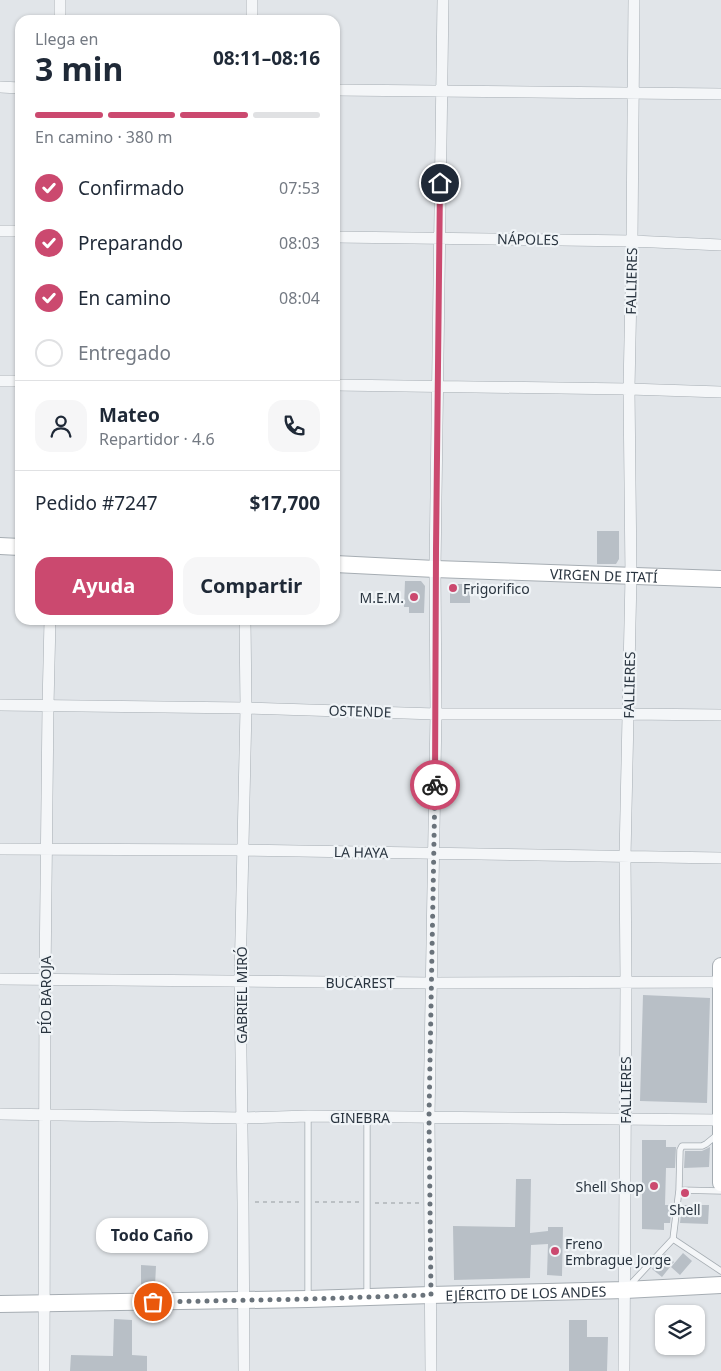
<!DOCTYPE html>
<html lang="es">
<head>
<meta charset="utf-8">
<style>
  body { margin:0; font-family:"Noto Sans",sans-serif; background:#f6f6f7; color:#1f2937; height:100vh; display:flex; flex-direction:column; font-size:19px; white-space:nowrap }
  * { box-sizing:border-box; margin:0 }
  p { font-size:16px; color:#747a83 }
  .icon { flex:none; width:28px; height:28px; fill:none; stroke:currentColor; stroke-width:2; stroke-linecap:round; stroke-linejoin:round }
  .map { position:relative; flex:1; overflow:hidden }
  .details { position:absolute; left:15px; top:15px; width:325px; height:610px; display:flex; flex-direction:column; background:#fff; border-radius:15px; box-shadow:0 1px 4px #0004 }
  .details>* { flex:none }
  .fabs { position:absolute; left:655px; top:1305px; display:grid; gap:10px }
  .fabs a { display:grid; place-items:center; width:50px; height:50px; border-radius:10px; background:#fff; box-shadow:0 1px 4px #0004; font-size:25px }
  .pin { position:absolute; display:grid; place-items:center; width:42px; height:42px; color:#fff; margin:-21px; border:2px solid #fff; border-radius:50%; box-shadow:0 1px 5px #0007 }
  .courier { position:absolute; display:grid; place-items:center; width:50px; height:50px; margin:-25px; border:4px solid #cb496f; border-radius:50%; background:#fff; color:#222; box-shadow:0 1px 6px #0007 }
  .bubble { position:absolute; height:35px; border-radius:15px; background:#fff; box-shadow:0 1px 4px #0004; font-size:16px; font-weight:700; line-height:35px; text-align:center }
  .summary em { font-style:normal; font-weight:700 }
  .summary div { display:flex; flex-direction:column-reverse }
  .summary { display:flex; align-items:center; justify-content:space-between; height:85px; padding:0 20px }
  h1 { font-size:32px; font-weight:700; line-height:38px }
  .bar { display:grid; grid-template-columns:repeat(4,1fr); gap:8px 5px; align-content:center; height:60px; padding:0 20px }
  .bar i { height:6px; border-radius:4px; background:#e0e1e3 }
  .bar .current { background:#cb496f }
  .bar p { grid-column:span 4 }
  .line { display:flex; align-items:center; gap:12px; padding:0 20px; border-top:1px solid #e0e1e3 }
  .line div { flex:1 }
  .round { display:grid; place-items:center; flex:none; width:52px; height:52px; border-radius:15px; background:#f6f6f7 }
  ol { padding:0 20px; list-style:none }
  li { display:flex; align-items:center; gap:15px; height:55px }
  li p { margin-inline-start:auto }
  li .icon { padding:5px; border-radius:50%; background:#cb496f; color:#fff; stroke-width:4 }
  li:last-child { color:#747a83 }
  li i { width:28px; height:28px; border:2px solid #e0e1e3; border-radius:50% }
  .action { display:flex; gap:10px; margin-top:auto; padding:10px 20px }
  .action a { flex:1; height:58px; border-radius:15px; background:#cb496f; color:#fff; font-size:20px; font-weight:700; line-height:58px; text-align:center }
  .action a+a { background:#f6f6f7; color:#1f2937 }
  .map>svg:first-child { display:block }
  .building { fill:#b8bfc6 }
  .lines { fill:none; stroke-linecap:round; stroke-linejoin:round }
  .lane-casing { stroke:#a6adb3; stroke-width:7 }
  .street-casing { stroke:#a6adb3; stroke-width:12 }
  .secondary-casing { stroke:#a6adb3; stroke-width:18 }
  .path { stroke:#bbc0c4; stroke-width:2; stroke-dasharray:4 4; stroke-linecap:butt }
  .lane { stroke:#f4f6f8; stroke-width:5.5 }
  .street { stroke:#f4f6f8; stroke-width:11 }
  .secondary { stroke:#fff; stroke-width:16 }
  .done { stroke:#6a737b; stroke-width:5; stroke-dasharray:0 9 }
  .route { stroke:#cb496f; stroke-width:6 }
  .poi-dot { fill:#cb496f; stroke:#f0f4f7; stroke-width:2 }
  .labels { text-anchor:middle; dominant-baseline:central; stroke-width:4.5; stroke-linejoin:round; paint-order:stroke }
  .street-label { font-size:14px; fill:#2a3540; stroke:#f0f4f7 }
  .poi-label { font-size:14px; fill:#2a3540; stroke:#f0f4f7; text-anchor:start }
</style>
</head>
<body>
<div class="map">
<svg width="721" height="1371" viewBox="0 0 721 1371">
  <rect width="100%" height="100%" fill="#e1e5e9"/>
  <!-- building -->
  <path class="building" d="M597 531H619V559L616 564H597Z
    M405 581H421L425 586 424 613H409V607H404Z
    M455 584H470V603H450V589Z
    M643 995 710 998 707 1103 640 1101Z
    M642 1140H666V1147H676L675 1168H666L665 1205H672L670 1223H664V1230L642 1229Z
    M710 1147 709 1167 684 1168 685 1151H702Z
    M516 1179H531L530 1233 548 1231V1227H563L562 1276 547 1275 548 1244 531 1245 530 1278 454 1280 453 1226 515 1227Z
    M682 1205H709L708 1224 680 1223Z
    M683 1253 692 1261 680 1275 671 1267Z
    M665 1254 674 1262 662 1277 652 1269Z
    M141 1265 156 1266 155 1286H141Z
    M114 1319 132 1320V1355L147 1356V1371H70L71 1355 113 1356Z
    M569 1320H587V1337H608L607 1371H569Z"/>
  <g class="lines">
    <!-- lane casing -->
    <g class="lane-casing">
      <path id="lane" d="M308 1116V1297
        M367 1117V1295
        M679 1190 721 1191
        M673 1239 721 1271
        M628 1287 673 1239 679 1190 680 1150 682 1146H702L706 1144 717 1135"/>
    </g>
    <!-- street casing -->
    <g class="street-casing">
      <path id="street" d="M60 20V0
        M252 20V0
        M0 87 20 88
        M335 90 721 94
        M0 231H20
        M335 237 632 241 721 245
        M0 381H20
        M335 385 629 389 721 392
        M0 705 246 708 436 714H628L721 715
        M0 849 243 850 721 858
        M0 979 432 983 720 982
        M0 1114 242 1118 308 1116 721 1120
        M44 1371 45 979 48 706 50 620
        M244 1371 243 1202 240 981 246 708 245 620
        M431 1371 429 1117 436 714 435 569 443 0
        M624 1371 626 983 625 857 631 576 629 389 632 241 634 0"/>
    </g>
    <!-- secondary casing -->
    <g class="secondary-casing">
      <g id="secondary">
        <path d="M0 546 20 547"/>
        <path id="s1" d="M335 564 435 569 721 579"/>
        <path d="M721 966V1183"/>
        <path id="s2" d="M0 1304 308 1299 431 1295 625 1290 721 1285"/>
      </g>
    </g>
    <!-- path -->
    <path class="path" d="M255 1202H300
      M315 1202H360
      M375 1203H420"/>
    <!-- lane -->
    <use href="#lane" class="lane"/>
    <!-- street -->
    <use href="#street" class="street"/>
    <!-- secondary -->
    <use href="#secondary" class="secondary"/>
  </g>
  <g class="lines">
    <!-- done -->
    <path class="done" d="M153 1302 308 1299 431 1295 429 1117 435 785"/>
    <!-- route -->
    <path class="route" d="M435 785 436 550 440 183"/>
  </g>
  <!-- markers -->
  <g class="poi-dot">
    <circle cx="453" cy="588" r="5"/>
    <circle cx="414" cy="597" r="5"/>
    <circle cx="654" cy="1186" r="5"/>
    <circle cx="685" cy="1193" r="5"/>
    <circle cx="555" cy="1251" r="5"/>
  </g>
  <g class="labels">
    <!-- street labels -->
    <g class="street-label">
      <text transform="translate(528 239) rotate(1)">NÁPOLES</text>
      <text transform="translate(631 281) rotate(-89)">FALLIERES</text>
      <text stroke="none"><textPath href="#s1" startOffset="269">VIRGEN DE ITATÍ</textPath></text>
      <text transform="translate(629 685) rotate(-89)">FALLIERES</text>
      <text transform="translate(360 711) rotate(2)">OSTENDE</text>
      <text transform="translate(361 852) rotate(1)">LA HAYA</text>
      <text x="360" y="982">BUCAREST</text>
      <text transform="translate(45 995) rotate(-90)">PÍO BAROJA</text>
      <text transform="translate(241 995) rotate(-90)">GABRIEL MIRÓ</text>
      <text transform="translate(625 1090) rotate(-90)">FALLIERES</text>
      <text x="360" y="1117">GINEBRA</text>
      <text stroke="none"><textPath href="#s2" startOffset="526">EJÉRCITO DE LOS ANDES</textPath></text>
    </g>
    <!-- poi labels -->
    <g class="poi-label">
      <text x="463" y="588">Frigorifico</text>
      <text x="404" y="597" text-anchor="end">M.E.M.</text>
      <text x="644" y="1186" text-anchor="end">Shell Shop</text>
      <text x="685" y="1209" text-anchor="middle">Shell</text>
      <text x="565" y="1243">Freno<tspan x="565" dy="16">Embrague Jorge</tspan></text>
    </g>
  </g>
</svg>
<div class="fabs">
<a><svg class="icon" aria-label="layers" viewBox="0 0 24 24"><path d="M12 4l9 5-9 5-9-5zM3 14l9 5 9-5"/></svg></a>
</div>
<div class="pin" style="left:153px;top:1302px;background:#ea580c"><svg class="icon" aria-label="bag" viewBox="0 0 24 24"><path d="M5 8h14l-1 12H6zM9 8a3 3 0 0 1 6 0"/></svg></div>
<div class="pin" style="left:440px;top:183px;background:#1f2937"><svg class="icon" aria-label="home" viewBox="0 0 24 24"><path d="M3 11l9-7 9 7M6 9v11h12V9"/></svg></div>
<div class="courier" style="left:435px;top:785px"><svg class="icon" aria-label="bike" viewBox="0 0 24 24"><circle cx="6" cy="16" r="4"/><circle cx="18" cy="16" r="4"/><path d="M6 16l4-8h5l3 8M10 8l3 8H6M13 5h3"/></svg></div>
<div class="bubble" style="left:96px;top:1218px;width:112px">Todo Caño</div>
<section class="details">
<div class="summary"><div><h1>3 min</h1><p>Llega en</p></div><em>08:11–08:16</em></div>
<div class="bar"><i class="current"></i><i class="current"></i><i class="current"></i><i></i><p>En camino · 380 m</p></div>
<ol>
<li><svg class="icon" aria-label="check" viewBox="0 0 24 24"><path d="M5 12l5 5 9-10"/></svg>Confirmado<p>07:53</p></li>
<li><svg class="icon" aria-label="check" viewBox="0 0 24 24"><path d="M5 12l5 5 9-10"/></svg>Preparando<p>08:03</p></li>
<li><svg class="icon" aria-label="check" viewBox="0 0 24 24"><path d="M5 12l5 5 9-10"/></svg>En camino<p>08:04</p></li>
<li><i></i>Entregado</li>
</ol>
<div class="line" style="height:90px"><a class="round"><svg class="icon" aria-label="person" viewBox="0 0 24 24"><circle cx="12" cy="8" r="4"/><path d="M4 21q1-7 8-7t8 7"/></svg></a><div><b>Mateo</b><p>Repartidor · 4.6</p></div><a class="round"><svg class="icon" aria-label="phone" viewBox="0 0 24 24"><path d="M5 4h4l2 5-3 2q2 4 5 5l2-3 5 2v4C11 20 4 13 5 4z"/></svg></a></div>
<div class="line" style="height:65px"><div>Pedido #7247</div><b>$17,700</b></div>
<div class="action"><a>Ayuda</a><a>Compartir</a></div>
</section>
</div>
</body>
</html>
